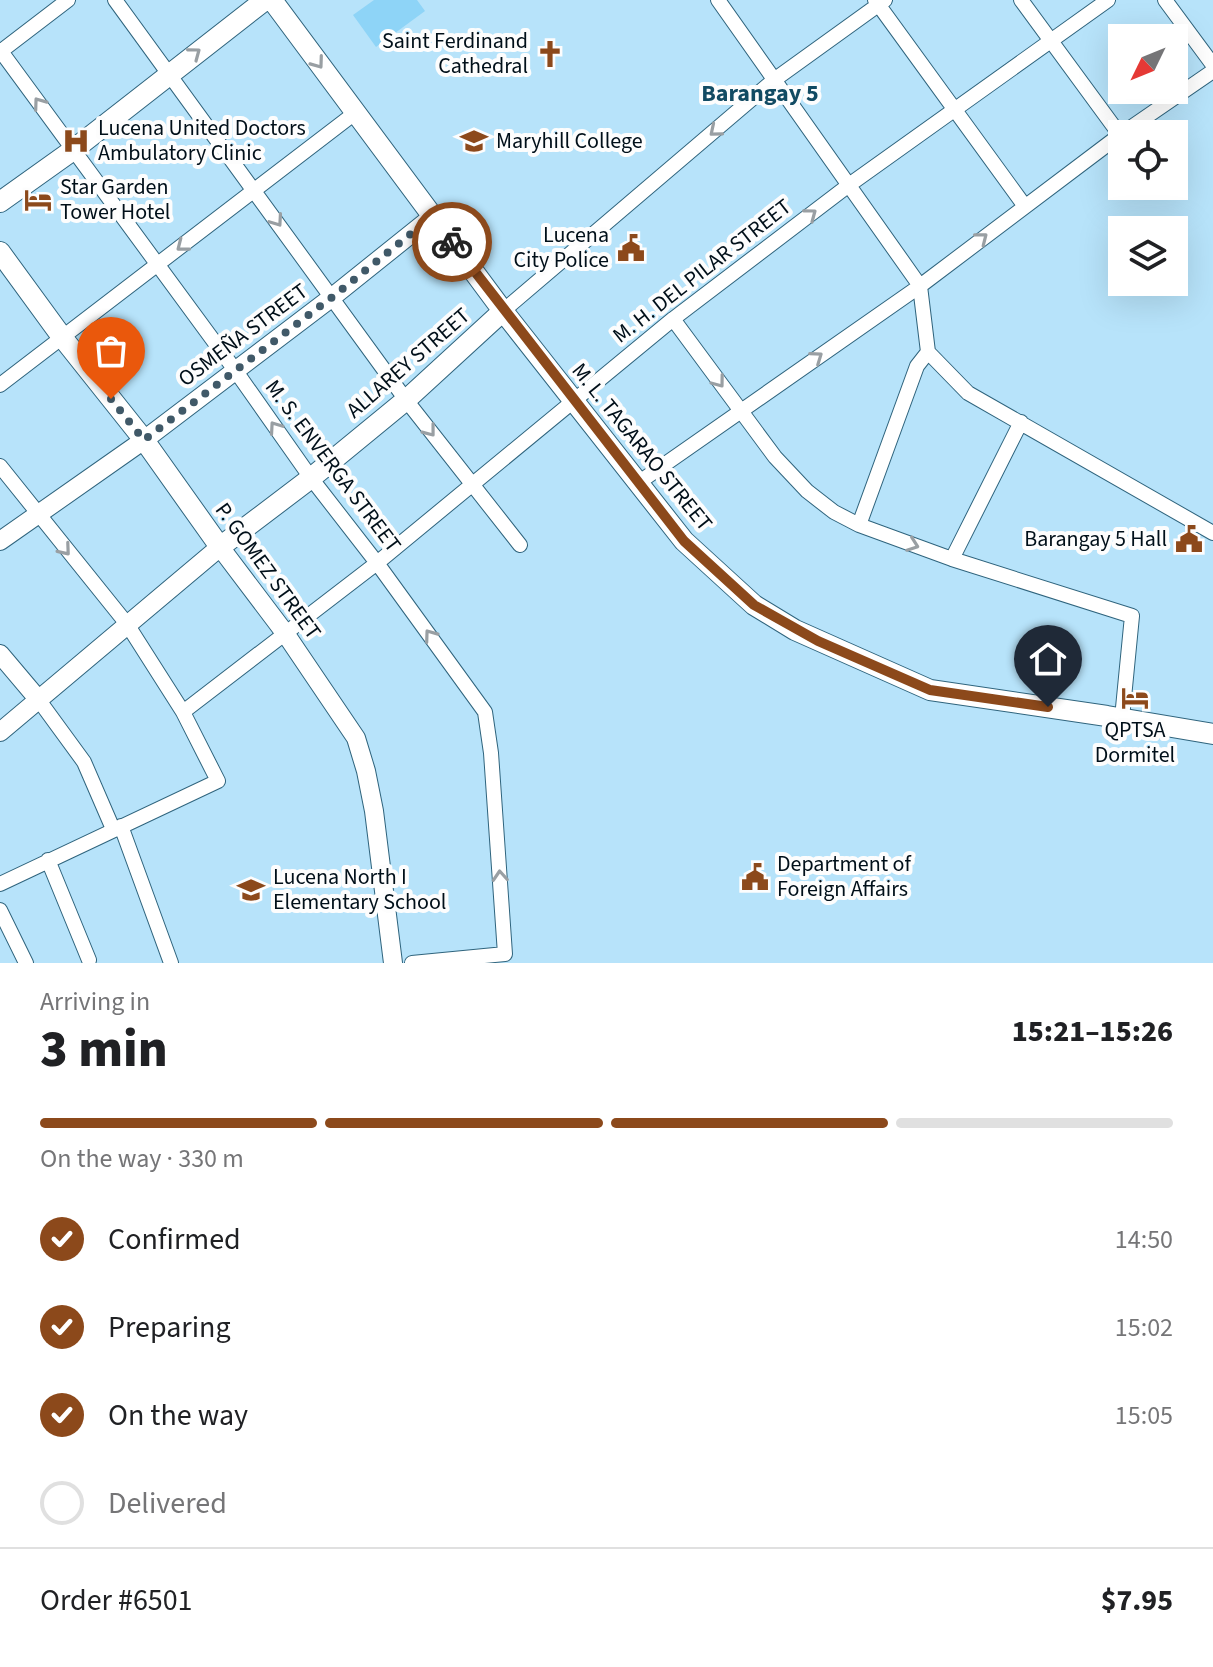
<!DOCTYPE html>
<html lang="en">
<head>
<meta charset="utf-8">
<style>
  body { margin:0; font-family:"Source Sans 3",sans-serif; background:#f6f6f6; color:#202124; height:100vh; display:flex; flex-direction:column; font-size:30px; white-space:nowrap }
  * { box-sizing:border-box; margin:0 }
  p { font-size:26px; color:#757577 }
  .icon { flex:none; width:44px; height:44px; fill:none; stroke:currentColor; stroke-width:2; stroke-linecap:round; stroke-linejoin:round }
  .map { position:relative; height:963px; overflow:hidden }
  .sheet { display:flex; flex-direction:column; background:#fff; flex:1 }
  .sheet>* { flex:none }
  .needle { width:52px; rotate:227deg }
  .fabs { position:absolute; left:1108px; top:24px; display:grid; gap:16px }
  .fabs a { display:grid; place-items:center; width:80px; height:80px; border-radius:0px; background:#fff; box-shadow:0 8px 32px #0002; font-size:40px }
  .pin { position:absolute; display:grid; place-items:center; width:68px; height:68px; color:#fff; margin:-82px -34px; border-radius:50% 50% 50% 0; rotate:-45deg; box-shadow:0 0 8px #0007 }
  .pin .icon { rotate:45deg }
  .courier { position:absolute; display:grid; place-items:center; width:80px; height:80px; margin:-40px; border:6px solid #8c491b; border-radius:50%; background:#fff; color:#222; box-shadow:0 2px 10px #0007 }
  .overview em { font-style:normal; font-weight:800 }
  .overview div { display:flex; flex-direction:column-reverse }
  .overview { display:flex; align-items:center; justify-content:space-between; height:136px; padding:0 40px }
  h1 { font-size:52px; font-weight:800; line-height:60px }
  .bar { display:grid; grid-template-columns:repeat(4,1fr); gap:12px 8px; align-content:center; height:96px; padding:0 40px }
  .bar i { height:10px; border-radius:6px; background:#e0e0e0 }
  .bar .on { background:#8c491b }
  .bar p { grid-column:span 4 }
  .line { display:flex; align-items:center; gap:20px; padding:0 40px; border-top:2px solid #e0e0e0 }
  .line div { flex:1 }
  ol { padding:0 40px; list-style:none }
  li { display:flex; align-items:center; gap:24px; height:88px }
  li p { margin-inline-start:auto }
  li .icon { padding:8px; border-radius:50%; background:#8c491b; color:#fff; stroke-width:4 }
  li:last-child { color:#757577 }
  li i { width:44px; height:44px; border:4px solid #e0e0e0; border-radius:50% }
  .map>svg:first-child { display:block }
  .pitch { fill:#8ed4f7 }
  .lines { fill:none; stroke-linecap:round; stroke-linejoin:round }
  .street-casing { stroke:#2f647d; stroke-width:16 }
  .secondary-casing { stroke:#2f647d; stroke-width:20 }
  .primary-casing { stroke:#2f647d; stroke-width:22 }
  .street { stroke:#fff; stroke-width:14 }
  .secondary { stroke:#fff; stroke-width:18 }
  .primary { stroke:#fff; stroke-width:20 }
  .oneway { stroke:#999fa3 }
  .done { stroke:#405968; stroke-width:8; stroke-dasharray:0 14.4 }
  .route { stroke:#8c491b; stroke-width:10 }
  .labels { text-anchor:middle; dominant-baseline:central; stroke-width:8; stroke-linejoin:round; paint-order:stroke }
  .poi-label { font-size:22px; fill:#000f19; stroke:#fdfdfd; text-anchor:start }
  .street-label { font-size:22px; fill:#000f19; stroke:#fdfdfd }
  .neighbourhood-label { font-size:24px; font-weight:bold; fill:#124b63; stroke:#fdfdfd }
</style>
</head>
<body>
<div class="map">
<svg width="1213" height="963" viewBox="0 0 1213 963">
  <rect width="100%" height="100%" fill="#b7e3fa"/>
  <!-- pitch -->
  <path class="pitch" d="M374 0H417L425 11 376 47 353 15Z"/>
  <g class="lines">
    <!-- street casing -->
    <g class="street-casing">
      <path id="street" d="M115 0 406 400 520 545
        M718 0 920 286 928 352 968 393 1213 533
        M875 0 1024 205
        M1021 0 1120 135
        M1165 0 1213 65
        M0 50 235 370 311 478 377 563 485 712 491 753 505 954 412 963
        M0 52 68 0
        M503 311 774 80 885 0
        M673 319 775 457 807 491 834 512 859 525 952 559 1132 616 1122 718
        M0 385 355 113
        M0 466 127 624 183 712 218 781 0 884
        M638 483 920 286 1120 135 1213 71
        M859 525 917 366 928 352
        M952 559 1021 422
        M38 699 84 762 113 829
        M183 712 377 563 673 319 849 185 1108 0
        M121 826 171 963
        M48 860 89 960
        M0 910 26 963"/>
    </g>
    <!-- secondary casing -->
    <g class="secondary-casing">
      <path id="secondary" d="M0 541 144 440 331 298 432 217
        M0 654 38 699
        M0 732 220 547 285 633 356 738 366 771 374 811 393 963"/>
    </g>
    <!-- primary casing -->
    <g class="primary-casing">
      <path id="primary" d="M272 0 503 311 684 541 754 605 795 630 930 690 1107 716 1213 734
        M0 202 73 150 265 0
        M0 252 62 337 144 440 220 547 311 478 406 400 503 311"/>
    </g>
    <!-- street -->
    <use href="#street" class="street"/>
    <!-- secondary -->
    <use href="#secondary" class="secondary"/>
    <!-- primary -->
    <use href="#primary" class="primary"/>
  </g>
  <!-- one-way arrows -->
  <defs><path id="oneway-chevron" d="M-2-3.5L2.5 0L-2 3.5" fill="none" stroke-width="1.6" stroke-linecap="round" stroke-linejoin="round" transform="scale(2)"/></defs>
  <g class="oneway">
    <use href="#oneway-chevron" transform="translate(195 53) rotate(-37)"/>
    <use href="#oneway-chevron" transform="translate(318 63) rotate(54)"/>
    <use href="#oneway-chevron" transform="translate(39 103) rotate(-126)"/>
    <use href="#oneway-chevron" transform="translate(715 131) rotate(140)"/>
    <use href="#oneway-chevron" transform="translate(811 214) rotate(-37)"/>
    <use href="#oneway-chevron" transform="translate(277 221) rotate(55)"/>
    <use href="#oneway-chevron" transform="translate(982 238) rotate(-38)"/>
    <use href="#oneway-chevron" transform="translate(182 246) rotate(142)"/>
    <use href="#oneway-chevron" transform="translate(817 357) rotate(-35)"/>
    <use href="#oneway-chevron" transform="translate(719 382) rotate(53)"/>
    <use href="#oneway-chevron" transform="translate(275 427) rotate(-125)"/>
    <use href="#oneway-chevron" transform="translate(430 431) rotate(52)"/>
    <use href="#oneway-chevron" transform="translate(913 545) rotate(20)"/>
    <use href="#oneway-chevron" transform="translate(65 550) rotate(50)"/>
    <use href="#oneway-chevron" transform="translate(430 635) rotate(-126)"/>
    <use href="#oneway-chevron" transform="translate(500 876) rotate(-94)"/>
  </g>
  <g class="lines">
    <!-- done -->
    <path class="done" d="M111 399 144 440 331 298 432 217 452 242"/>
    <!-- route -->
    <path class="route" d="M452 242 684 541 754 605 818 641 930 690 1048 707"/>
  </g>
  <!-- icons -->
  <defs>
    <g id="church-bare" transform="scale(2.16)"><path d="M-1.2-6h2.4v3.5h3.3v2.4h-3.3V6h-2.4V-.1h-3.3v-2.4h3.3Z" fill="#8c491b" stroke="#fdfdfd" stroke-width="2.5" paint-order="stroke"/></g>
    <g id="hospital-bare" transform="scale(2.16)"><path d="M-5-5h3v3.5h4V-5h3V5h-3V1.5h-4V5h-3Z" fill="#8c491b" stroke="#fdfdfd" stroke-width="2.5" paint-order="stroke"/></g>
    <g id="university-bare" transform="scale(2.16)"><path d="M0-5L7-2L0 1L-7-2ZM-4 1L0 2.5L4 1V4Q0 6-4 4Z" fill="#8c491b" stroke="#fdfdfd" stroke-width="2.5" paint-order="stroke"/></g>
    <g id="hotel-bare" transform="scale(2.16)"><path d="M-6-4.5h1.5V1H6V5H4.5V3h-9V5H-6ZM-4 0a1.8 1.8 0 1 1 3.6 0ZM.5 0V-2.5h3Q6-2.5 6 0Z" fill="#8c491b" stroke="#fdfdfd" stroke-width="2.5" paint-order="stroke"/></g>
    <g id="civic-bare" transform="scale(2.16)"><path d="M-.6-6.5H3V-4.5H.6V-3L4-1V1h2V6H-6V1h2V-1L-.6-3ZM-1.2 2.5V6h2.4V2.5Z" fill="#8c491b" stroke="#fdfdfd" stroke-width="2.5" paint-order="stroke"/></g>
    <g id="school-bare" transform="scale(2.16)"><path d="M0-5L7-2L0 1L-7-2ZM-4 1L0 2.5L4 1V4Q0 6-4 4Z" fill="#8c491b" stroke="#fdfdfd" stroke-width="2.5" paint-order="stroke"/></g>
  </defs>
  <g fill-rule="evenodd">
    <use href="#church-bare" x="550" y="54"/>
    <use href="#hospital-bare" x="76" y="141"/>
    <use href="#university-bare" x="474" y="141"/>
    <use href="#hotel-bare" x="38" y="200"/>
    <use href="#civic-bare" x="631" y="248"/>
    <use href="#civic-bare" x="1189" y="539"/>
    <use href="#hotel-bare" x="1135" y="698"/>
    <use href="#civic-bare" x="755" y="877"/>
    <use href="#school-bare" x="251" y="890"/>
  </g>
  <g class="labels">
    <!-- poi labels -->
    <g class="poi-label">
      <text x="528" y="41" text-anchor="end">Saint Ferdinand<tspan x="528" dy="25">Cathedral</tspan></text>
      <text x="98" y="128">Lucena United Doctors<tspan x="98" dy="25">Ambulatory Clinic</tspan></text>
      <text x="496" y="141">Maryhill College</text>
      <text x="60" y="187">Star Garden<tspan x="60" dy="25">Tower Hotel</tspan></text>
      <text x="609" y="235" text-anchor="end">Lucena<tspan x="609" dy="25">City Police</tspan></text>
      <text x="1167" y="539" text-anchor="end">Barangay 5 Hall</text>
      <text x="1135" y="730" text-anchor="middle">QPTSA<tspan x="1135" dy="25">Dormitel</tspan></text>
      <text x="777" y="864">Department of<tspan x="777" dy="25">Foreign Affairs</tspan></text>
      <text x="273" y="877">Lucena North I<tspan x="273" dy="25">Elementary School</tspan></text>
    </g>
    <!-- street labels -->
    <g class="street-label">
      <text transform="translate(702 271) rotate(-38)">M. H. DEL PILAR STREET</text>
      <text transform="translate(243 335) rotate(-37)">OSMEÑA STREET</text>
      <text transform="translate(408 363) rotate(-41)">ALLAREY STREET</text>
      <text transform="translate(642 447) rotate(51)">M. L. TAGARAO STREET</text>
      <text transform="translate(333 466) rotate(53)">M. S. ENVERGA STREET</text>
      <text transform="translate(268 571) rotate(54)">P. GOMEZ STREET</text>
    </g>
    <!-- neighbourhood labels -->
    <g class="neighbourhood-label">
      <text x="760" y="93">Barangay 5</text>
    </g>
  </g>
</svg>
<div class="fabs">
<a><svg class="needle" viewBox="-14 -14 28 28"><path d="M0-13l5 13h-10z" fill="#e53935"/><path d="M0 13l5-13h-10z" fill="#757577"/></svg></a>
<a><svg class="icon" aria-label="locate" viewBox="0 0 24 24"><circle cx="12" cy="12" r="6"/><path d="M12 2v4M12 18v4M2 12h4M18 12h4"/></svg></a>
<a><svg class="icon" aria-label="layers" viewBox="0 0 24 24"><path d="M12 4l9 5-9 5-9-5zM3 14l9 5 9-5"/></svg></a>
</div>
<div class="pin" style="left:111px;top:399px;background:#ea580c"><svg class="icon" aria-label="bag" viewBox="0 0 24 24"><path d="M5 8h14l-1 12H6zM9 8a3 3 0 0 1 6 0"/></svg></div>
<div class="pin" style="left:1048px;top:707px;background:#1f2937"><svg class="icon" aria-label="home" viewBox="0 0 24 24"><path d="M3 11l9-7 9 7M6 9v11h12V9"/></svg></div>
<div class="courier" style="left:452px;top:242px"><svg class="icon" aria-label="bike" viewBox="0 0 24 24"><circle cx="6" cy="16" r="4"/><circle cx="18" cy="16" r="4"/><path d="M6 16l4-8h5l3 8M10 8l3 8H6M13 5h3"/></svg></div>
</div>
<section class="sheet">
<div class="overview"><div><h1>3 min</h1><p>Arriving in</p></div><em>15:21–15:26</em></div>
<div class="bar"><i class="on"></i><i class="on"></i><i class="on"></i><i></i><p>On the way · 330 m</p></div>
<ol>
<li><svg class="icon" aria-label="check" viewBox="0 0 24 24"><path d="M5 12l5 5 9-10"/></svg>Confirmed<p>14:50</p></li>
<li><svg class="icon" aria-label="check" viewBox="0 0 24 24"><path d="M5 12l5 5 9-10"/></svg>Preparing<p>15:02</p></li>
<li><svg class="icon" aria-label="check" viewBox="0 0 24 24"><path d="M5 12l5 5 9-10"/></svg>On the way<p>15:05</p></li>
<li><i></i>Delivered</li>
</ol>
<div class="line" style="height:104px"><div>Order #6501</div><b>$7.95</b></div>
</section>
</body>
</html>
